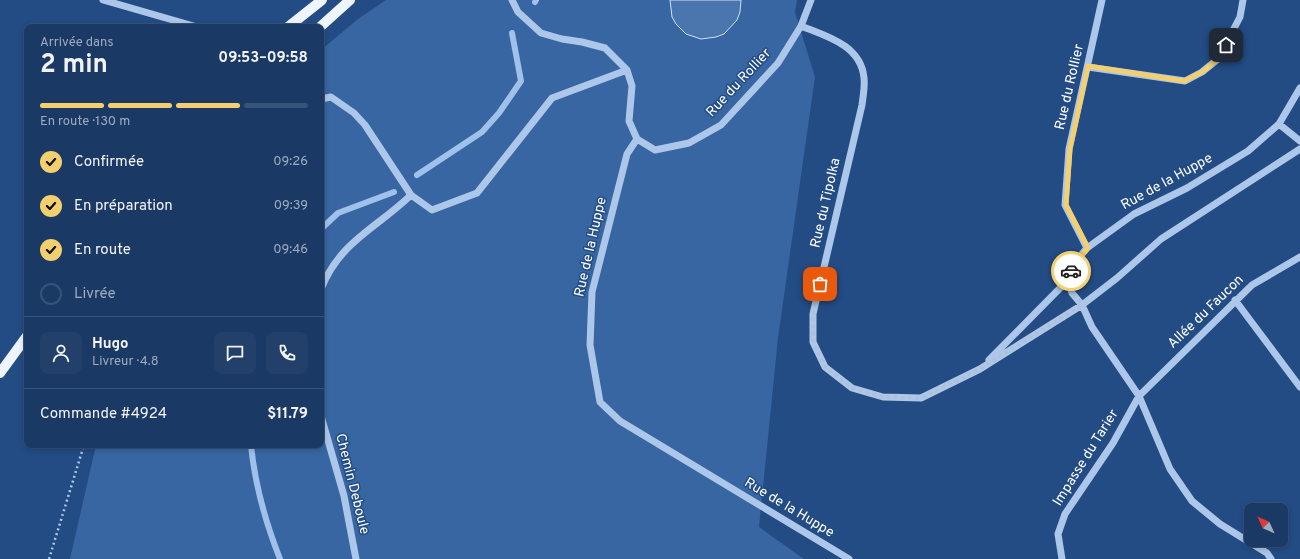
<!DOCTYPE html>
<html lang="fr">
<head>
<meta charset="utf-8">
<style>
  body { margin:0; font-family:Overpass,sans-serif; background:#23406a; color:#f1f3f6; height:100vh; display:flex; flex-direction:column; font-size:15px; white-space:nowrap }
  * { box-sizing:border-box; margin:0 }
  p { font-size:13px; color:#9facbf }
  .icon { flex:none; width:22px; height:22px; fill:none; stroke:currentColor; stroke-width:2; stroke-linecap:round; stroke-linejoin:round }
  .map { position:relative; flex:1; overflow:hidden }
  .details { position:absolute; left:24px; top:24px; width:300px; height:424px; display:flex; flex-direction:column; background:#1a3964; border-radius:8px; box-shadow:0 2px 6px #0003,0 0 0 1px #385378 }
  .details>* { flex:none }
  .needle { width:26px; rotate:314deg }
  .tools { position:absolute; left:1244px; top:503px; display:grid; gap:8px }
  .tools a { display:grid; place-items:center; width:44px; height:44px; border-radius:8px; background:#1a3964; box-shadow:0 2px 6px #0003,0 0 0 1px #385378; font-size:20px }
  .pin { position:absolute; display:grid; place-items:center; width:34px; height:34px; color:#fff; margin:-17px; border-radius:8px; box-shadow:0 2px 6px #0006 }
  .courier { position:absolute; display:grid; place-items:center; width:40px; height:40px; margin:-20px; border:3px solid #f4cf6f; border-radius:50%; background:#fff; color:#222; box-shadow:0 1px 5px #0007 }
  .summary em { font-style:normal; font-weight:700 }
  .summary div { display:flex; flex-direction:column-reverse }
  .summary { display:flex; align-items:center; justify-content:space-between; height:68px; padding:0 16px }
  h1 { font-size:26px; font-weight:700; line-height:30px }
  .bar { display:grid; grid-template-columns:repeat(4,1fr); gap:6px 4px; align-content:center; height:48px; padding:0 16px }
  .bar i { height:5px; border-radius:3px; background:#385378 }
  .bar .on { background:#f4cf6f }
  .bar p { grid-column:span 4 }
  .line { display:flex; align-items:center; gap:10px; padding:0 16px; border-top:1px solid #385378 }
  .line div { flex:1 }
  .round { display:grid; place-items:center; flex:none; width:42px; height:42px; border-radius:8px; background:#23406a }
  ol { padding:0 16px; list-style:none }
  li { display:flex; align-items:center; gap:12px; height:44px }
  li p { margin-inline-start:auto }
  li .icon { padding:4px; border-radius:50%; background:#f4cf6f; color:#111; stroke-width:4 }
  li:last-child { color:#9facbf }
  li i { width:22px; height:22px; border:2px solid #385378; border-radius:50% }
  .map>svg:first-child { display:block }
  .green { fill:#3766a2 }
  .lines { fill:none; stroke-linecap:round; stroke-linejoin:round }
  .stream { stroke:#a0c1ea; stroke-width:6 }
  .building { fill:#4b76ad; stroke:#d0e1f7 }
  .path { stroke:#acc7e9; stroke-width:2.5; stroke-dasharray:2 3; stroke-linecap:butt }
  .minor { stroke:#acc7e9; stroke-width:7 }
  .major { stroke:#eff5fe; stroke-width:10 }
  .done { stroke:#b2c0d4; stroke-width:4; stroke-dasharray:0 7.2 }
  .route { stroke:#f4cf6f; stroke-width:5 }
  .labels { text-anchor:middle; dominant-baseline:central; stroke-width:3; stroke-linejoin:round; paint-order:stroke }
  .street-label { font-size:14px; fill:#fff; stroke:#234c85 }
</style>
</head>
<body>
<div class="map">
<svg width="1300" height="559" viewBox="0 0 1300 559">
  <rect width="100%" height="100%" fill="#234c85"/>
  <!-- green -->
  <path class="green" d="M386 0H797L795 12 815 77 778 338 759 527 804 559H70L96 445H321V50L358 19Z"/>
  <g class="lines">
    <!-- stream -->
    <path class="stream" d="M535 2 536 0
      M417 175 482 132 499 113 521 81 512 33
      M321 229 338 213 394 192
      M251 445C255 486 265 521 280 559"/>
  </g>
  <!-- building -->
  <path class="building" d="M670 0H741L740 12 737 20 724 34 716 37 701 39 686 34 676 24 672 17Z"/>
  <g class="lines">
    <!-- path -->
    <path class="path" d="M49 559 84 445"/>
    <!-- minor -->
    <path class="minor" d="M103 0 197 27
      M512 0 518 12 541 33 562 39 582 42 605 48 627 70 632 86 629 121 637 139
      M801 26C826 36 861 45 864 78 865 86 863 97 862 105L813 314V342L825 367 852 388 883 397 921 398 980 369 1082 305 1117 278 1161 239 1300 149
      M1088 67 1185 81 1202 72 1218 59 1240 17 1243 0
      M321 99 331 97 354 113 365 125 411 195C377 228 340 241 321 289
      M1279 124 1300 141
      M637 139 627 154 592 292 590 345 600 402 620 421 849 559
      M637 139 655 150 689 143 721 125 778 63 801 26 811 0
      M411 195 432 210 477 193 552 98 627 70
      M1087 248 1065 205 1069 149 1102 0
      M1235 300 1300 387
      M989 360 1068 280
      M321 416 344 496 356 559
      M1062 559 1058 534 1065 514 1113 443 1139 396 1252 285 1300 257
      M1271 559 1267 553 1220 524 1192 501 1170 469 1139 396 1092 327 1082 305 1072 293 1068 280 1073 265 1087 248 1134 214 1187 188 1248 151 1279 124 1300 88"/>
    <!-- major -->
    <path class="major" d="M288 27 322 0
      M320 27 350 0
      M0 373 27 336"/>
  </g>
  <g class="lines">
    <!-- done -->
    <path class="done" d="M820 284 813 314V342L825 367 852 388 883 397 921 398 980 369 1082 305C1072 294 1066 286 1071 271"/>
    <!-- route -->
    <path class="route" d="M1071 271 1073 265 1088 248 1066 205 1070 149 1088 66 1184 81 1202 72 1218 59 1226 45"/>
  </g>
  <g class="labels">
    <!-- street labels -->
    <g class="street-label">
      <text transform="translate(739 83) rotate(-47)">Rue du Rollier</text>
      <text transform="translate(1070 87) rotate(-77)">Rue du Rollier</text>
      <text transform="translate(1167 182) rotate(-29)">Rue de la Huppe</text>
      <text transform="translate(826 203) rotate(-77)">Rue du Tipolka</text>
      <text transform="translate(591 247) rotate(-77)">Rue de la Huppe</text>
      <text transform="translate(1206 312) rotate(-44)">Allée du Faucon</text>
      <text transform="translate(1086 458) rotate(-58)">Impasse du Tarier</text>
      <text transform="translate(352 484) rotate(76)">Chemin Deboule</text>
      <text transform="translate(789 508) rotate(31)">Rue de la Huppe</text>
    </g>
  </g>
</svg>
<div class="tools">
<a><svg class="needle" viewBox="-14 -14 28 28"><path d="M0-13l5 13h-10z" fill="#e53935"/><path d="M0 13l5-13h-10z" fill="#9facbf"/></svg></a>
</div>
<div class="pin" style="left:820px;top:284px;background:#ea580c"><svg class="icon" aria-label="bag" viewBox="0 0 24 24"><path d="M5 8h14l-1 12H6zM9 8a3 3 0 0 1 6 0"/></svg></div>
<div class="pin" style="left:1226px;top:45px;background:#1f2937"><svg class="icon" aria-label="home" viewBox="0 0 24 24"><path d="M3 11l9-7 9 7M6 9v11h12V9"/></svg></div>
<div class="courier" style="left:1071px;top:271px"><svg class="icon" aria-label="car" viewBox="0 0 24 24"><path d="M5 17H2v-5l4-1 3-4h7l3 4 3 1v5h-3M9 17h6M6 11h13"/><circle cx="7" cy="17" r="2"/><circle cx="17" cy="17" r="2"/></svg></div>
<section class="details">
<div class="summary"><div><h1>2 min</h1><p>Arrivée dans</p></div><em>09:53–09:58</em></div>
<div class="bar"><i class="on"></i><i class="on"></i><i class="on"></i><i></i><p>En route · 130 m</p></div>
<ol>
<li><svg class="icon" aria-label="check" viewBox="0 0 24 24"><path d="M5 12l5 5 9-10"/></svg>Confirmée<p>09:26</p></li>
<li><svg class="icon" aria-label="check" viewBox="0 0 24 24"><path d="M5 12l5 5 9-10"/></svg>En préparation<p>09:39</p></li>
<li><svg class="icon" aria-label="check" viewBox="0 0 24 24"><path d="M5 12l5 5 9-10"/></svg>En route<p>09:46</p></li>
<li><i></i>Livrée</li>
</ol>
<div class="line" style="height:72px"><a class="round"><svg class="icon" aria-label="person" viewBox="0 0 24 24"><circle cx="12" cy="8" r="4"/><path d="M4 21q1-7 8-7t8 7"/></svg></a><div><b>Hugo</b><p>Livreur · 4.8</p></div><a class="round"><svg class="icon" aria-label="chat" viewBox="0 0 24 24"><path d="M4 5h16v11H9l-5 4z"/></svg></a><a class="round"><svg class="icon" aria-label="phone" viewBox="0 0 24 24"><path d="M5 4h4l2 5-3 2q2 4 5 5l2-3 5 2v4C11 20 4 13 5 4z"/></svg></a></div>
<div class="line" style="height:52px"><div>Commande #4924</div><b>$11.79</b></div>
</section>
</div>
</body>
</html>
